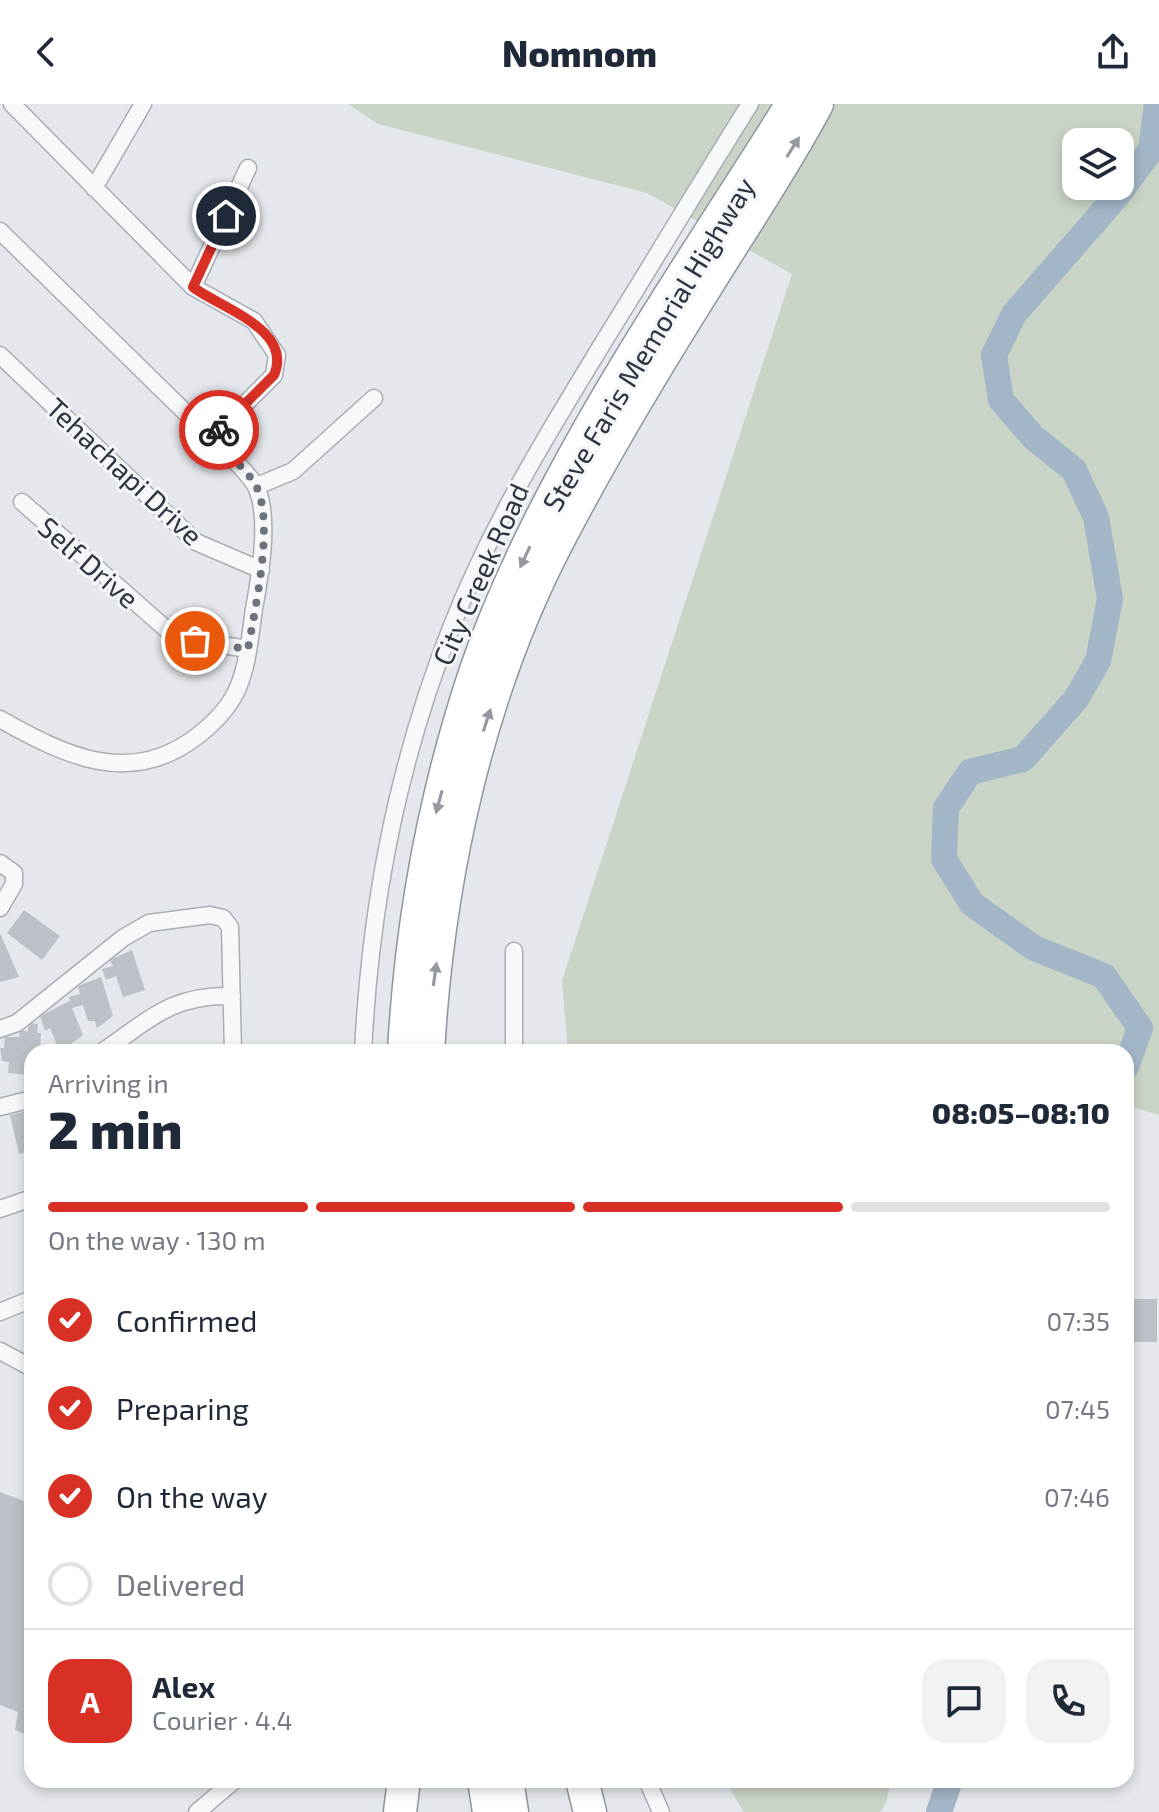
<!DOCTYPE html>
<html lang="en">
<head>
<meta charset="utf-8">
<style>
  body { margin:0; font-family:"Exo 2",sans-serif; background:#f2f2f3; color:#1f2937; height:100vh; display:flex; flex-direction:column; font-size:30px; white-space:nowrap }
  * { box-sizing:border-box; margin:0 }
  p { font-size:26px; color:#747a83 }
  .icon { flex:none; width:44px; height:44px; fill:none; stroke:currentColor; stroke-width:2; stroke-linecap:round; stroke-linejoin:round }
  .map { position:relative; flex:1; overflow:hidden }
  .side { position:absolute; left:24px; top:940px; width:1110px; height:744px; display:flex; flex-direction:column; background:#fff; border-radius:24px; box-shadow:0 4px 12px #0003 }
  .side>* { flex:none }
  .tools { position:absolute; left:1062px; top:24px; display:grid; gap:16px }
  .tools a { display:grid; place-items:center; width:72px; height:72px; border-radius:16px; background:#fff; box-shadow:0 4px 12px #0003; font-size:40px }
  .pin { position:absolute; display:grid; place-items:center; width:68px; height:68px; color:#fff; margin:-34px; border:4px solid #fff; border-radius:50%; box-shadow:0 2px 8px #0007 }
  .courier { position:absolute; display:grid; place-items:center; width:80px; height:80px; margin:-40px; border:6px solid #d93025; border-radius:50%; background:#fff; color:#222; box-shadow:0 2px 10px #0007 }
  .headline em { font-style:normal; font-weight:800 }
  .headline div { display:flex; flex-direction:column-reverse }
  .headline { display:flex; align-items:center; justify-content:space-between; height:136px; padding:0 24px }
  h1 { font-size:52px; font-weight:800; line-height:60px }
  .bar { display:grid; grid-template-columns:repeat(4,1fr); gap:12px 8px; align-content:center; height:96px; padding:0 24px }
  .bar i { height:10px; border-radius:6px; background:#e0e1e3 }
  .bar .selected { background:#d93025 }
  .bar p { grid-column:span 4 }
  .line { display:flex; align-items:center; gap:20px; padding:0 24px; border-top:2px solid #e0e1e3 }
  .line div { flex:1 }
  .round { display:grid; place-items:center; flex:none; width:84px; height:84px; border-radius:24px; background:#f2f2f3 }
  ol { padding:0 24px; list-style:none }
  li { display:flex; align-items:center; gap:24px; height:88px }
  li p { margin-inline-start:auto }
  li .icon { padding:8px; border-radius:50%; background:#d93025; color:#fff; stroke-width:4 }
  li:last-child { color:#747a83 }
  li i { width:44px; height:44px; border:4px solid #e0e1e3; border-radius:50% }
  header { display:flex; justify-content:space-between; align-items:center; height:104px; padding:0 24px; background:#fff; font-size:36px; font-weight:800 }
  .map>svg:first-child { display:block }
  .green { fill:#cad4c6; fill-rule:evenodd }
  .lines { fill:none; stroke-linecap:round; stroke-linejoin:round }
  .river { stroke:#a3b6c7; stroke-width:26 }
  .building { fill:#bcc1c7 }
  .minor-casing { stroke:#a9aeb5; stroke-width:19 }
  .motorway-casing { stroke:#8d95a0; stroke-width:35 }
  .minor { stroke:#f7f8f9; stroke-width:16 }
  .motorway { stroke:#fff; stroke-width:32 }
  .oneway { fill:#969aa0 }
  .done { stroke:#6d737d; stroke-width:8; stroke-dasharray:0 14.4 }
  .route { stroke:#d93025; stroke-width:10 }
  .labels { text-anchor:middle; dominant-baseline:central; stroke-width:6; stroke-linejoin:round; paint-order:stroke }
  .street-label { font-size:28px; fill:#2d3542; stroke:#f4f6f8 }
</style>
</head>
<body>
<header><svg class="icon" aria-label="back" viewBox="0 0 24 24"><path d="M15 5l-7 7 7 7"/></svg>Nomnom<svg class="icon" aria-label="share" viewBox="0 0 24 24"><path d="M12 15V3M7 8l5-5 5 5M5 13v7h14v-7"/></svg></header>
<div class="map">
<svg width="1159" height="1708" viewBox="0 0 1159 1708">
  <rect width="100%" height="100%" fill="#e4e7eb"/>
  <!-- green -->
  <path class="green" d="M348 0H1159V1011L1126 1001V948H568L562 877 792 170 647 89 378 20ZM1076 38H1120V82H1076Z
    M725 1676H891L886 1699 880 1708H744Z"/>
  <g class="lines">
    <!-- river -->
    <path class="river" d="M1126 963 1140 924 1104 872 1034 844 972 800 944 755 946 704 970 668 1023 655 1076 595 1098 557 1110 495 1096 413 1074 366 1033 333 1001 296 994 251 1014 210 1116 93 1151 46 1157 0
      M939 1708 950 1676"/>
  </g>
  <!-- building -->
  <path class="building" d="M24 806 60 832 42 856 7 829Z
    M0 829 19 873 0 878Z
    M132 846 145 886 123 893 116 872 106 876 102 865 113 862 110 856Z
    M101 873 113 912 97 924 95 917H88L83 901 72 904 83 931 60 948 50 924 45 927 40 912 70 897 69 893 80 890 78 882Z
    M29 919 38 920 37 929H41L40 948H32V971L8 969 9 958 2 957 0 944H4L5 933H19L20 927H28Z
    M32 1006V1047L19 1050 10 1011Z
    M1126 1195H1157V1238H1126Z
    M0 1388 32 1400V1633L15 1626 18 1608 0 1601Z"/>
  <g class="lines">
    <!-- minor casing -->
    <g class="minor-casing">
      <path id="minor" d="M12 0 193 183 254 217 277 251 274 271 211 334
        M94 84 143 0
        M0 127C64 189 127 252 191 314 206 328 250 368 257 385 270 416 260 472 254 505 250 532 248 563 236 588 227 606 212 621 196 633 129 684 64 651 0 615
        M193 183 248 64
        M0 251 196 438 261 466
        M257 382 293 367 374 294
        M22 398 166 525 195 537 248 545
        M0 759 14 769V780L0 804
        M0 925 17 919 123 834 149 819 210 811 223 814 230 823 233 948
        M102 948C149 916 172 890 232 892
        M363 948C370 804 398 658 451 524 493 416 554 319 614 221 660 147 704 73 750 0
        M514 948V847
        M0 1003 32 995
        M0 1105 32 1094
        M0 1208 32 1195
        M0 1247 32 1264
        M647 1676 661 1708
        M197 1708 235 1676"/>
    </g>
    <!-- motorway casing -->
    <g class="motorway-casing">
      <path id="motorway" d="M404 948C411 819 434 692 475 569 542 373 682 176 792 0
        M428 948C438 773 478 587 561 431 606 345 656 262 707 181 744 121 784 62 817 0
        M484 1676 489 1708
        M507 1676 512 1708
        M582 1676 590 1708
        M400 1708 404 1676"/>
    </g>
    <!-- minor -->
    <use href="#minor" class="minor"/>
    <!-- motorway -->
    <use href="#motorway" class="motorway"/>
  </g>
  <!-- one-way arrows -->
  <defs><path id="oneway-solid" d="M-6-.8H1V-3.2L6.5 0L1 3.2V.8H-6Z" transform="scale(2)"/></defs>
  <g class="oneway">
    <use href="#oneway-solid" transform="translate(793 43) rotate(-58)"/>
    <use href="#oneway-solid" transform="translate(525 453) rotate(115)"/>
    <use href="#oneway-solid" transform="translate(487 616) rotate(-72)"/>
    <use href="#oneway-solid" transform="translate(439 698) rotate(105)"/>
    <use href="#oneway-solid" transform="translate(435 870) rotate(-82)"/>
  </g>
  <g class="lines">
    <!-- done -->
    <path class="done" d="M195 537 248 545C255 504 274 422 257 384 249 366 224 348 211 334L219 326"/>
    <!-- route -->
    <path class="route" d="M219 326 274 271C294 225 218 203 193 183L226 112"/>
  </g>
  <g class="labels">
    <!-- street labels -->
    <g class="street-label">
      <text transform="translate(648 240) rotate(-59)">Steve Faris Memorial Highway</text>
      <text transform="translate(125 367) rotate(43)">Tehachapi Drive</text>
      <text transform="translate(89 458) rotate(41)">Self Drive</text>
      <text transform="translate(480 470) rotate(-66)">City Creek Road</text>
    </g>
  </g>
</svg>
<div class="tools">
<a><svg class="icon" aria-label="layers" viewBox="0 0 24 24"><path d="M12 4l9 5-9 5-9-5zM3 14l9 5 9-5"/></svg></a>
</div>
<div class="pin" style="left:195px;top:537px;background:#ea580c"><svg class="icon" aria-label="bag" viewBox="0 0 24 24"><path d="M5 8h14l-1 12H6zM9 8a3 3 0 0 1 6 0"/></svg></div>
<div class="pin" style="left:226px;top:112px;background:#1f2937"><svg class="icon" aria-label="home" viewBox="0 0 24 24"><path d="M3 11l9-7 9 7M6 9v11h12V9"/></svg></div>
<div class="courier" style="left:219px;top:326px"><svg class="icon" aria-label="bike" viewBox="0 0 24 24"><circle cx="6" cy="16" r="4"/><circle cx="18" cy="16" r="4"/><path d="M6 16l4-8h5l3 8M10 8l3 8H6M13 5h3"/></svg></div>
<section class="side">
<div class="headline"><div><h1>2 min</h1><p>Arriving in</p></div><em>08:05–08:10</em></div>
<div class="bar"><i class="selected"></i><i class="selected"></i><i class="selected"></i><i></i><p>On the way · 130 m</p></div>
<ol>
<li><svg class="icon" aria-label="check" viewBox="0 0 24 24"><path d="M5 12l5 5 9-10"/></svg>Confirmed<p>07:35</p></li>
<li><svg class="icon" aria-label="check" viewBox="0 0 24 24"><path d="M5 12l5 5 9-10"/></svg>Preparing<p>07:45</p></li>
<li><svg class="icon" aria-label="check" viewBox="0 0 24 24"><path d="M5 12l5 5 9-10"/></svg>On the way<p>07:46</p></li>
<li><i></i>Delivered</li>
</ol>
<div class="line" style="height:144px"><b class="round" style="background:#d93025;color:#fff">A</b><div><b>Alex</b><p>Courier · 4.4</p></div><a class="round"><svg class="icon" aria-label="chat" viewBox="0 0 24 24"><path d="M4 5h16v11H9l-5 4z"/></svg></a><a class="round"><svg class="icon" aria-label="phone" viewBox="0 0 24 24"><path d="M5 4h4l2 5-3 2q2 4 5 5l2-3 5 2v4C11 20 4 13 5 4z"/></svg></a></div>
</section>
</div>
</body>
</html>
